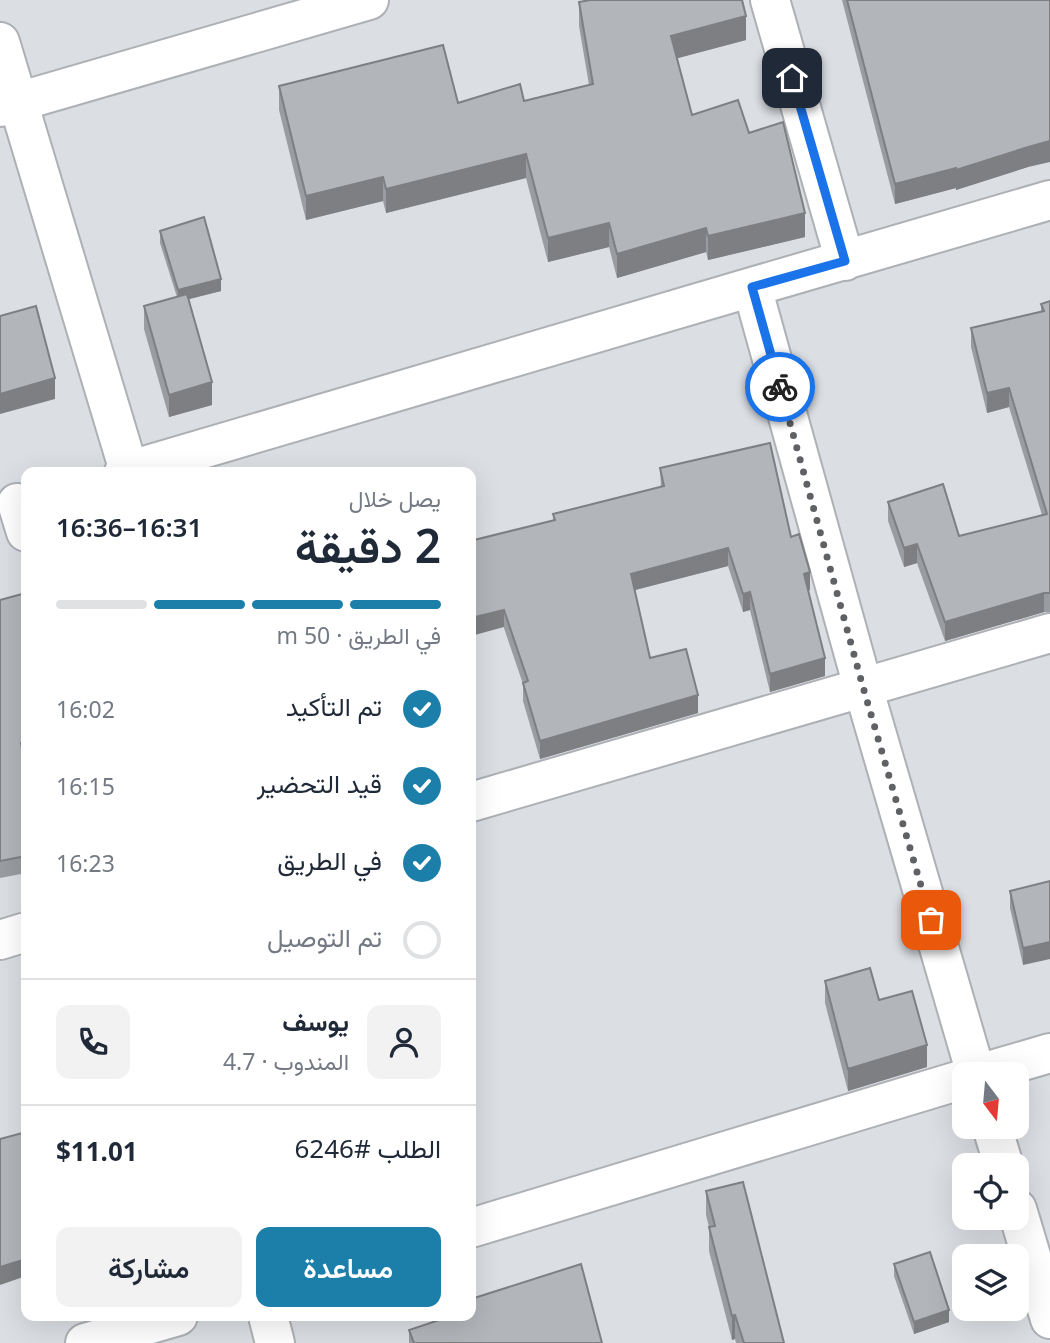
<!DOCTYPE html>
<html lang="ar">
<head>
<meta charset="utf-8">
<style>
  body { margin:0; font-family:"Noto Sans",Vazirmatn,sans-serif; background:#f2f2f3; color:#1f2937; direction:rtl; height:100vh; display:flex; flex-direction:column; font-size:26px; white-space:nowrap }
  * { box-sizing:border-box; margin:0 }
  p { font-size:23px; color:#747a83 }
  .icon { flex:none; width:38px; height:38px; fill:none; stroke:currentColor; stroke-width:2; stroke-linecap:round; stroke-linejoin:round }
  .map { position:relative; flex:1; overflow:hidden; direction:ltr }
  .side { position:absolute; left:21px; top:467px; width:455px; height:854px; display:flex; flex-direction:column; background:#fff; border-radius:14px; box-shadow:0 7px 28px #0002; direction:rtl }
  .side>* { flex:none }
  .needle { width:46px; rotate:164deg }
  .controls { position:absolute; left:952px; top:1062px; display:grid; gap:14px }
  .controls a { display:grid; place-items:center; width:77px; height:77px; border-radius:14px; background:#fff; box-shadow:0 7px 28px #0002; font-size:35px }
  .pin { position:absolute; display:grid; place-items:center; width:60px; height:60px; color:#fff; margin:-30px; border-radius:14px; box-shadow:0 4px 10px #0006 }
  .courier { position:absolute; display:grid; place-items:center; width:70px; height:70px; margin:-35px; border:5px solid #1a73e8; border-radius:50%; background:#fff; color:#222; box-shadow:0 2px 9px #0007 }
  .headline em { font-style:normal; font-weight:600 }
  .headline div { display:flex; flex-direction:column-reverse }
  .headline { display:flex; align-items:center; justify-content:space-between; height:119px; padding:0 35px }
  h1 { font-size:46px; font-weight:600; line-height:52px }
  .bar { display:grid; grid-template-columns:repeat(4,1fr); gap:10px 7px; align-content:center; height:84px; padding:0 35px }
  .bar i { height:9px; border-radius:5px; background:#e0e1e3 }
  .bar .active { background:#1b7faa }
  .bar p { grid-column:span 4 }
  .line { display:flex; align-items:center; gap:18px; padding:0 35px; border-top:2px solid #e0e1e3 }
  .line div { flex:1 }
  .round { display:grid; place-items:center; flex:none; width:74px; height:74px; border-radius:14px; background:#f2f2f3 }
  ol { padding:0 35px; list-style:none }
  li { display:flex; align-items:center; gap:21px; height:77px }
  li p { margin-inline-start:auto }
  li .icon { padding:7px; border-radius:50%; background:#1b7faa; color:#fff; stroke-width:4 }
  li:last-child { color:#747a83 }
  li i { width:38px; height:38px; border:4px solid #e0e1e3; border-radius:50% }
  .button { display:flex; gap:14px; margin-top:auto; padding:14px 35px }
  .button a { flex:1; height:80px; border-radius:14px; background:#1b7faa; color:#fff; font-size:28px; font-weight:600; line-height:80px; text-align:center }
  .button a+a { background:#f2f2f3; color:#1f2937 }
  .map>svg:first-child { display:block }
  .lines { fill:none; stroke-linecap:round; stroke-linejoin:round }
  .street-casing { stroke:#adb0b5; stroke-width:42 }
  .street { stroke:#fff; stroke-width:38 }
  .wall { fill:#999ca0 }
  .shaded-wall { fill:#7d7f82 }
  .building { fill:#b2b5ba; stroke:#7d7f82; stroke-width:2 }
  .done { stroke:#5f6164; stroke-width:7; stroke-dasharray:0 12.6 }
  .route { stroke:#1a73e8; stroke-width:9 }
</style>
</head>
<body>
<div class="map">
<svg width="1050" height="1343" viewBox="0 0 1050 1343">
  <rect width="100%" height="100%" fill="#dbdee3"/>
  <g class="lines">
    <!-- street casing -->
    <g class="street-casing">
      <path id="street" d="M770 0 845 261
        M0 42 129 471
        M0 107 369 0
        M752 287 863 687 976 1074
        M124 472 752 287 1050 200
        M17 503 26 532
        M471 802 1050 633
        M0 940 26 932
        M978 1074 1050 1053
        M992 1127 1004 1166
        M1017 1209 1050 1319
        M471 1228 964 1079
        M268 1316 275 1343
        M85 1343 178 1316"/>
    </g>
    <!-- street -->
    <use href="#street" class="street"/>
  </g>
  <!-- wall -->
  <path class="wall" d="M842 0H1050L1028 167 956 190V188L895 204Z
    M579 2 746 40 677 58 692 115 749 133 805 237 708 260 706 252 617 278 609 247 548 262 526 178 386 213 383 201 306 220 279 110V86L458 103 524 101 589 85 579 26Z
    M160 231 221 291 188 299 212 405 169 417 144 329V306L177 297 160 243Z
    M1050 301V612H1044L945 641 917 563 904 567 888 521V502L959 536 1042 515 1009 407 987 413 971 347V328L1041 312V304Z
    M660 468 791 537 810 590 808 591 825 676 770 692 750 610 743 612 728 566 635 590 650 658 698 713 540 759 523 701V684L474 540 553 521V514L661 487Z
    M0 600 26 765V873L0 878Z
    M1050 881 1023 965 1010 908V891Z
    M825 981 879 1000 927 1067 848 1091 825 1003Z
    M26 1080V1109L24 1098V1081Z
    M706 1191 784 1343H736L735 1339 732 1340 709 1251V1227L706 1215Z
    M894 1264 949 1322 914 1334 894 1276Z
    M409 1330 602 1343H409Z"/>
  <!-- shaded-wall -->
  <path class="shaded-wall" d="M746 16V40L671 60V36Z
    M1050 141V162L1028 167 956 190V170L1028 147Z
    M526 154V178L386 213V189Z
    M956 168V188L895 204V184Z
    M383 177V201L306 220V196Z
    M805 213V237L708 260V236Z
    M609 223V247L548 262V238Z
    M706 228V252L617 278V254Z
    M221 279V291L178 302V290Z
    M55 378V399L0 414V394Z
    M212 382V405L169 417V395Z
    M1009 388V407L987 413V393Z
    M917 544V563L904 567V548Z
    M728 548V566L631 591V574Z
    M810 572V590L804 592V574Z
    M750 592V610L743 612V594Z
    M1044 593V612L945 641V622Z
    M504 610V627L471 636V618Z
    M26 657V674L22 658Z
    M825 658V676L770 692V674Z
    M698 695V713L540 759V741Z
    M26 741V758L21 760V743Z
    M1050 942V959L1023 965V948Z
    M927 1045V1067L848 1091V1069Z
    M26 1259V1276L0 1285V1267Z
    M949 1310V1322L914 1334V1322Z
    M735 1315V1339L732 1340V1316Z"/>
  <!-- building -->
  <path class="building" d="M590 0H742L746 16 671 36 692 115 738 100 749 133 783 122 805 213 708 236 706 228 617 254 609 223 548 238 526 154 386 189 383 177 306 196 279 86 443 45 458 103 520 84 524 101 593 84 579 2Z
    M847 0H1050V141L1028 147 956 170V168L895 184Z
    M204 217 221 279 178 290 160 231Z
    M187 294 212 382 169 395 144 306Z
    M1050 301V593H1044L945 622 917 544 904 548 888 502 943 484 959 536 1047 514 1009 388 987 393 971 328 1044 311 1041 304Z
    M36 306 55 378 0 394V316Z
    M770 443 791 537 799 534 810 572 804 574 825 658 770 674 750 592 743 594 728 548 631 574 650 658 686 649 698 695 540 741 523 683 528 681 504 610 471 618V532L474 540 555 520 553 514 664 486 660 468Z
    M22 594 26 611V657L22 658 26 671V741L21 743 26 765V856L0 861V600Z
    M1050 881V942L1023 948 1010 891Z
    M870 968 879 1000 912 991 927 1045 848 1069 825 981Z
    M26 1132V1259L0 1267V1139Z
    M743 1182 784 1343H744L735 1315 732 1316 709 1227 715 1226 706 1191Z
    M930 1252 949 1310 914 1322 894 1264Z
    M581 1264 602 1343H414L409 1330 451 1316H471V1299Z"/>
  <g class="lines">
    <!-- done -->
    <path class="done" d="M780 387 863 687 931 920"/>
    <!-- route -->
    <path class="route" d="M780 387 752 287 845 261 792 78"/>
  </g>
</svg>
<div class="controls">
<a><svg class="needle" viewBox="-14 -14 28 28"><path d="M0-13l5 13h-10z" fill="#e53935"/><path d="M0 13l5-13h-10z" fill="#747a83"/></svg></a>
<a><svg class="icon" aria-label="locate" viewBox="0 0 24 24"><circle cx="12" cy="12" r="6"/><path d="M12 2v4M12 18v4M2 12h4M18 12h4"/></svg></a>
<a><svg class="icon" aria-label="layers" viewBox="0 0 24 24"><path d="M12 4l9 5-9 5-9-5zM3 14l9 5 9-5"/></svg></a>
</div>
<div class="pin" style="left:931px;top:920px;background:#ea580c"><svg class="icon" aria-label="bag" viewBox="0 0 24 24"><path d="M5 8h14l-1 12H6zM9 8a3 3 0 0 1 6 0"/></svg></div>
<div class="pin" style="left:792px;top:78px;background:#1f2937"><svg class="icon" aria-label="home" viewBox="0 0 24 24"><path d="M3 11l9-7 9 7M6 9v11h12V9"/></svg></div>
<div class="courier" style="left:780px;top:387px"><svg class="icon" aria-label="bike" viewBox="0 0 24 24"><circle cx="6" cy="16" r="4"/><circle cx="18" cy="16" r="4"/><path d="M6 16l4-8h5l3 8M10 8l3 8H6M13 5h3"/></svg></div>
<section class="side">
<div class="headline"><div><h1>2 دقيقة</h1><p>يصل خلال</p></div><em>16:31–16:36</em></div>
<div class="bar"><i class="active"></i><i class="active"></i><i class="active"></i><i></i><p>في الطريق · 50 m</p></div>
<ol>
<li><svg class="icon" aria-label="check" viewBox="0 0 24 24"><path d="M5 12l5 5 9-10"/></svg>تم التأكيد<p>16:02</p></li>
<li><svg class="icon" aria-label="check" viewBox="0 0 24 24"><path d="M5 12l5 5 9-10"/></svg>قيد التحضير<p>16:15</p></li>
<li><svg class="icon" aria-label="check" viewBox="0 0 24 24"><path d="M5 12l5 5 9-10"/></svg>في الطريق<p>16:23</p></li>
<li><i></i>تم التوصيل</li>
</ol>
<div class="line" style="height:126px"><a class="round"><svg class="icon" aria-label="person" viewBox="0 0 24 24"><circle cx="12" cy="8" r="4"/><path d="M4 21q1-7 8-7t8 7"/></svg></a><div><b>يوسف</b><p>المندوب · 4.7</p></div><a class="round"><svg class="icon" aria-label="phone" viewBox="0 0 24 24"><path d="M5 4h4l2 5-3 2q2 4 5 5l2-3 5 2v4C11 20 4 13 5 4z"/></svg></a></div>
<div class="line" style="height:91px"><div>الطلب #6246</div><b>$11.01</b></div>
<div class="button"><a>مساعدة</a><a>مشاركة</a></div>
</section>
</div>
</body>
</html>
